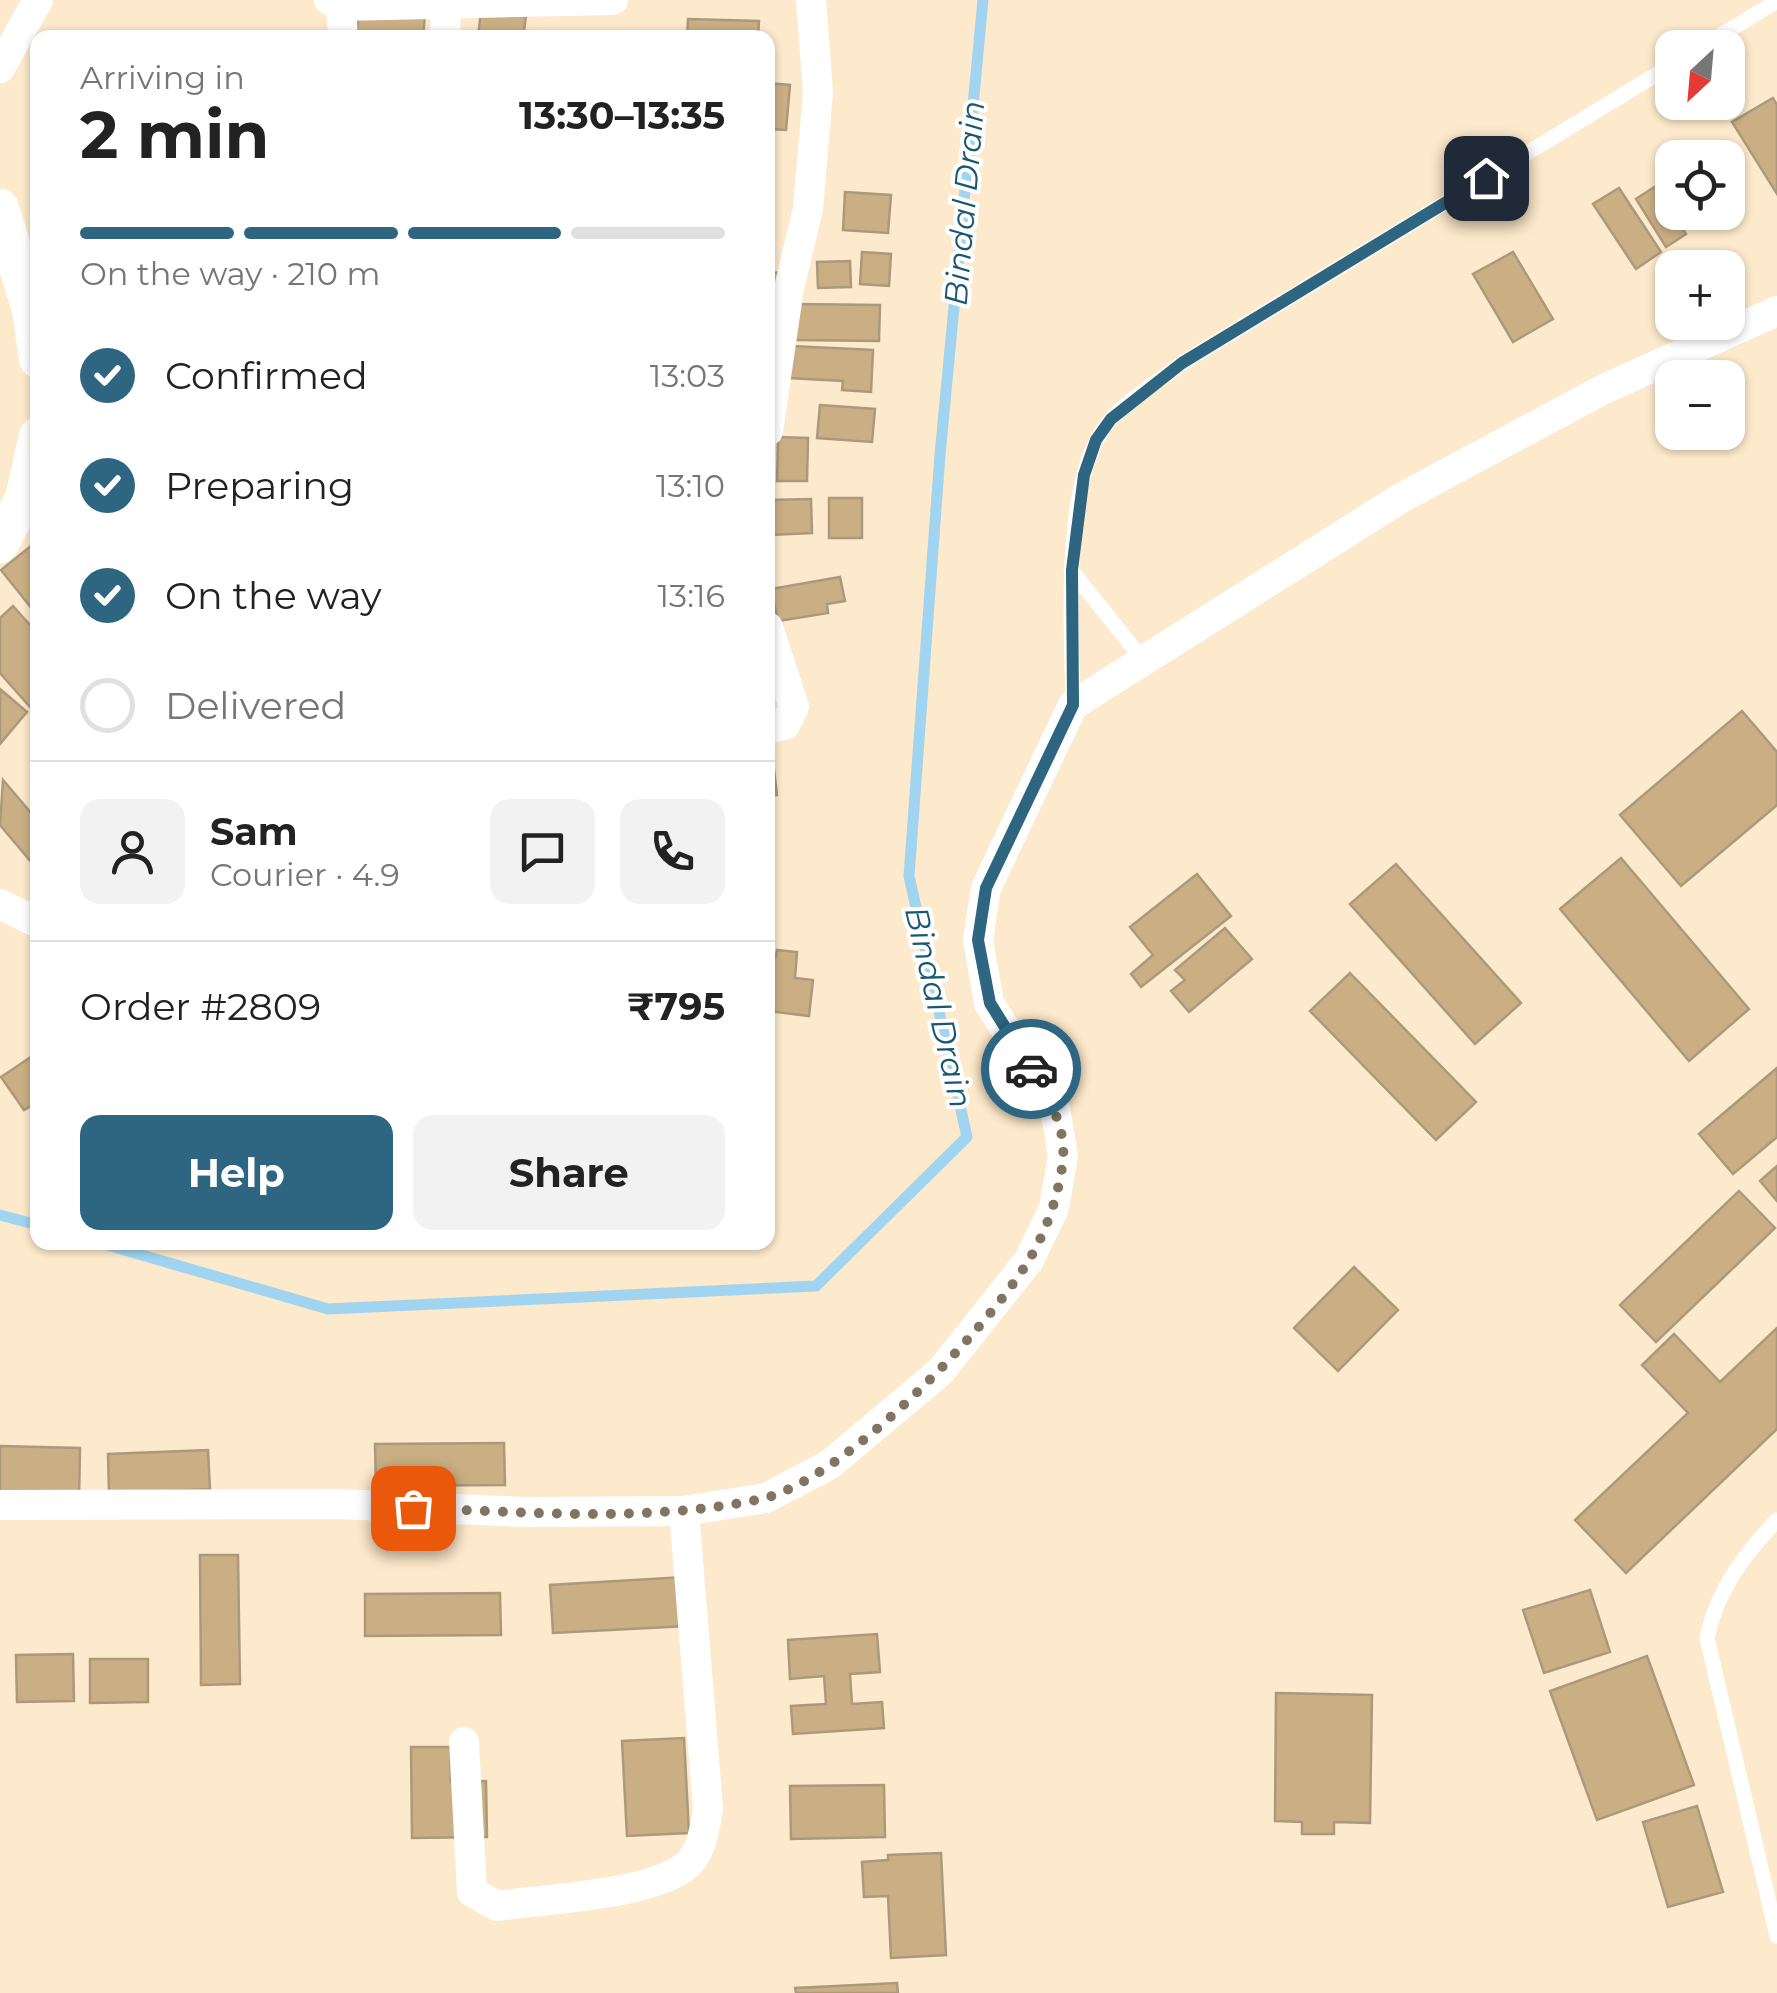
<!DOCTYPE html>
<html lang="en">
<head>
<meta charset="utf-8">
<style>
  body { margin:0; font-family:Montserrat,sans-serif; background:#f2f2f2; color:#222; height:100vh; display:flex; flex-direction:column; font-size:38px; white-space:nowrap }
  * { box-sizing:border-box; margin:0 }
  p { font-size:32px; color:#767676 }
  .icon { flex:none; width:55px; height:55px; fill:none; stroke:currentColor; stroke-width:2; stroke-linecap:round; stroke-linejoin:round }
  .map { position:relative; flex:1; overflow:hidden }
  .sheet { position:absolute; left:30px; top:30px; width:745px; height:1220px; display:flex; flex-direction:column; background:#fff; border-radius:20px; box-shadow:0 2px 8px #0004 }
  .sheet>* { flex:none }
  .needle { width:65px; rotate:206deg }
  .fabs { position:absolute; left:1655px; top:30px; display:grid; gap:20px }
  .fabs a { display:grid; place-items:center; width:90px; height:90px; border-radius:20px; background:#fff; box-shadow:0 2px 8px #0004; font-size:50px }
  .pin { position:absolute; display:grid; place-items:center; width:85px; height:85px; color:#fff; margin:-42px; border-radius:20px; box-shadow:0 5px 15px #0006 }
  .courier { position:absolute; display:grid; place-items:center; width:100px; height:100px; margin:-50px; border:8px solid #2e6580; border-radius:50%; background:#fff; color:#222; box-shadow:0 2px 12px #0007 }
  .overview em { font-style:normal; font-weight:700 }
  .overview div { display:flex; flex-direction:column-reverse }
  .overview { display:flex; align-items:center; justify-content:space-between; height:170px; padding:0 50px }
  h1 { font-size:65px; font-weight:700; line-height:75px }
  .bar { display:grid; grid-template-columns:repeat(4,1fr); gap:15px 10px; align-content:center; height:120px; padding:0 50px }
  .bar i { height:12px; border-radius:8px; background:#e0e0e0 }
  .bar .current { background:#2e6580 }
  .bar p { grid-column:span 4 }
  .line { display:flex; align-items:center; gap:25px; padding:0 50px; border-top:2px solid #e0e0e0 }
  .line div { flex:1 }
  .round { display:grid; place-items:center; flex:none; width:105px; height:105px; border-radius:20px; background:#f2f2f2 }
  ol { padding:0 50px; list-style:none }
  li { display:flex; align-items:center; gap:30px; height:110px }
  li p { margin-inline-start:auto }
  li .icon { padding:10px; border-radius:50%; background:#2e6580; color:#fff; stroke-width:4 }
  li:last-child { color:#767676 }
  li i { width:55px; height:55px; border:5px solid #e0e0e0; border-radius:50% }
  .cta { display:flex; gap:20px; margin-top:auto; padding:20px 50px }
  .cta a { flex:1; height:115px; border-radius:20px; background:#2e6580; color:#fff; font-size:40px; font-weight:700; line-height:115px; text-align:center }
  .cta a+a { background:#f2f2f2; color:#222 }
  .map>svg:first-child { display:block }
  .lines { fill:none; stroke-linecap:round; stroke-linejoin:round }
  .stream { stroke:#a0d4f0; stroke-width:11 }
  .building { fill:#cbaf84; stroke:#ac997c; stroke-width:2.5 }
  .service { stroke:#fff; stroke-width:15 }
  .minor { stroke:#fff; stroke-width:30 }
  .tertiary { stroke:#fff; stroke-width:38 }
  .done { stroke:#817562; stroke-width:10; stroke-dasharray:0 18 }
  .route { stroke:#2e6580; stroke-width:12 }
  .labels { text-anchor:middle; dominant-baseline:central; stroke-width:8; stroke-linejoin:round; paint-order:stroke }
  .water-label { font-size:32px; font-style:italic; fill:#185773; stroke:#fff }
</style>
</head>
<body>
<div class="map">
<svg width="1777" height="1993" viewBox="0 0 1777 1993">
  <rect width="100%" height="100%" fill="#fde9cb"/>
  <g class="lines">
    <!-- stream -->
    <path class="stream" d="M0 1215 38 1225
      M97 1242 328 1309 816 1286 967 1137 909 876 940 455 983 0"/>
  </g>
  <!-- building -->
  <path class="building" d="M359 8 425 14 423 38H357Z
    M481 10 526 16 523 38H478Z
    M688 19 759 21 758 38H687Z
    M768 83 790 85 786 130 768 129Z
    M1773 98 1777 105V194L1732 122Z
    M1656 186 1686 234 1666 247 1636 199Z
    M1619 188 1661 252 1636 269 1593 204Z
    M845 192 891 195 888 233 843 230Z
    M862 252 891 254 889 286 860 284Z
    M1513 252 1553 319 1513 342 1473 274Z
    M850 261 851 287 818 288 817 262Z
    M768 272 780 273 775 324H768Z
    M796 304 880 305 879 341 795 340Z
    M791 346 873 350 871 392 842 390 843 381 789 378Z
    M820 405 875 409 872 442 817 438Z
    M778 437 808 438 807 481H777Z
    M829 498H862V538H829Z
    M811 499 812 533 770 535 769 500Z
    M31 546 38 553 37 615 1 570Z
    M840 577 845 601 827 604 828 613 778 621 771 589Z
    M13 606 38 634V716L0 673V618Z
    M0 689 27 712 0 744Z
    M1742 711 1777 752V805L1681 886 1620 815Z
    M771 744 777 795 768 797V745Z
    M3 780 38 821V870L0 825Z
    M1621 858 1749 1009 1689 1061 1560 909Z
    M1396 864 1521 1003 1475 1044 1350 904Z
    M1197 874 1231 916 1141 987 1131 974 1153 955 1130 927Z
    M1225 928 1252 959 1189 1012 1171 991 1185 980 1175 970Z
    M777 950 797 952 795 978 813 980 809 1016 768 1011V955L776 956Z
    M1350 973 1476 1102 1436 1140 1310 1011Z
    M31 1057 38 1065V1102L24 1110 1 1077Z
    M1777 1068V1137L1733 1174 1699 1134Z
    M1777 1166V1201L1760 1181Z
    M1739 1191 1775 1228 1656 1342 1620 1305Z
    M1354 1267 1398 1310 1338 1371 1294 1328Z
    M1777 1328V1429L1626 1573 1575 1520 1688 1413 1642 1365 1674 1334 1720 1382Z
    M504 1443 505 1485 376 1486 375 1444Z
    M0 1446 80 1448 79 1503 0 1502Z
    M208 1450 210 1489 109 1494 108 1454Z
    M200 1555H238L240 1684 201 1685Z
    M684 1577 687 1626 553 1633 550 1585Z
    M1590 1590 1610 1652 1544 1673 1523 1610Z
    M500 1593 501 1635 365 1636V1594Z
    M877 1634 880 1672 850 1674 852 1704 882 1702 884 1728 793 1734 791 1706 826 1704 824 1676 790 1679 788 1640Z
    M73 1654 74 1701 17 1702 16 1655Z
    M1647 1656 1694 1785 1597 1820 1550 1691Z
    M90 1659H148V1702L90 1703Z
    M1276 1693 1372 1695 1370 1823 1334 1822V1834H1302V1822L1275 1821Z
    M684 1738 689 1833 627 1836 622 1741Z
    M411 1747H450L451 1782 486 1781 487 1837 412 1838Z
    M884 1785 885 1837 791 1839 790 1786Z
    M1697 1806 1723 1892 1668 1907 1643 1822Z
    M941 1853 946 1955 891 1958 888 1896 864 1897 862 1862 888 1860V1855Z
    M897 1983 898 1993H796L795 1988Z"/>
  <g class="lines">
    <!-- service -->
    <path class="service" d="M1700 48 1777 1
      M1071 570 1143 660
      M1073 705C1072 632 1060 476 1110 420 1130 398 1159 381 1182 363L1672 65
      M1777 1520C1745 1554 1716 1591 1707 1638L1777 1936"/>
    <!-- minor -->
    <path class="minor" d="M329 0 341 6 613 0
      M341 6 343 38
      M445 38 446 4
      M0 68 38 0
      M768 431 789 288 808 209 818 92 811 0
      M768 627 794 707 785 725 768 728
      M0 904 38 923
      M0 1505 337 1504 526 1512 684 1511 766 1498 829 1465 941 1371 1029 1260 1054 1208 1063 1156 1055 1108 989 1003 978 940 986 888 1073 705 1401 498 1602 390 1777 311
      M464 1742 472 1892 497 1906C544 1899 653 1895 687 1865 702 1852 705 1827 708 1808L684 1511"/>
    <!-- tertiary -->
    <path class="tertiary" d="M0 208 31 310 38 359
      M0 544 24 498 38 436"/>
  </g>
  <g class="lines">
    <!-- done -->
    <path class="done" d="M413 1508C527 1512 648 1523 761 1499 843 1481 986 1331 1029 1260 1047 1230 1059 1194 1063 1160 1066 1125 1048 1097 1031 1069"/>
    <!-- route -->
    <path class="route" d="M1031 1069 990 1003 978 940 986 888 1073 705 1072 570 1084 475 1096 440 1111 419 1182 363 1486 178"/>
  </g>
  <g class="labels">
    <!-- water labels -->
    <g class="water-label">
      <text transform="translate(964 203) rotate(-85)">Bindal Drain</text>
      <text transform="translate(939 1007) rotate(77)">Bindal Drain</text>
    </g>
  </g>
</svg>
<div class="fabs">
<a><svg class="needle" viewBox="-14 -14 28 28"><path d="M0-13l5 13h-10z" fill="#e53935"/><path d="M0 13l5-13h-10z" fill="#767676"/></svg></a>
<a><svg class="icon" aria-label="locate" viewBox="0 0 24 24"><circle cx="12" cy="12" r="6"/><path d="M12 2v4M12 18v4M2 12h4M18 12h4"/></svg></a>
<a>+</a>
<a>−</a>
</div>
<div class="pin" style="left:413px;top:1508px;background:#ea580c"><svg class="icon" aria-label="bag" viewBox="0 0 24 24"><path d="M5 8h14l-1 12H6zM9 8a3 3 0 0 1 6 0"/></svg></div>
<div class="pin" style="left:1486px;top:178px;background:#1f2937"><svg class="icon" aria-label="home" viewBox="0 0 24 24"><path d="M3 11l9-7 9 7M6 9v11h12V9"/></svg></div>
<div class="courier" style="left:1031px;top:1069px"><svg class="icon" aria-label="car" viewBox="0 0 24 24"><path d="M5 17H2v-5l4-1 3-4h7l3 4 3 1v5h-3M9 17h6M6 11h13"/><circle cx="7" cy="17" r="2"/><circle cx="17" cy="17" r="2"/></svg></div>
<section class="sheet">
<div class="overview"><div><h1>2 min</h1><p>Arriving in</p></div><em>13:30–13:35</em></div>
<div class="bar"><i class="current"></i><i class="current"></i><i class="current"></i><i></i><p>On the way · 210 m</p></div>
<ol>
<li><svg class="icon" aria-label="check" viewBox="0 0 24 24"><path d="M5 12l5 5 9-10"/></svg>Confirmed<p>13:03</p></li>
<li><svg class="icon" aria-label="check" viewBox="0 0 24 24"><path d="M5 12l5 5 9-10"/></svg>Preparing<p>13:10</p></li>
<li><svg class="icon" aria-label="check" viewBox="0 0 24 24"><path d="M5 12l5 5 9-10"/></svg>On the way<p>13:16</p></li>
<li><i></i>Delivered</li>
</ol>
<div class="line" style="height:180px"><a class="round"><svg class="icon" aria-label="person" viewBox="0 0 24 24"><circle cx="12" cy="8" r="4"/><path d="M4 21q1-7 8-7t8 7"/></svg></a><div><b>Sam</b><p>Courier · 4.9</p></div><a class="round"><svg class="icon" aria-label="chat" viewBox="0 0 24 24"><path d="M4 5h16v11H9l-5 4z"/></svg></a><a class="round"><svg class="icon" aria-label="phone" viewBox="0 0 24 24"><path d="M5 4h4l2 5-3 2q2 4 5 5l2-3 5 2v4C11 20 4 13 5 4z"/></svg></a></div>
<div class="line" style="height:130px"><div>Order #2809</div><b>₹795</b></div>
<div class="cta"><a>Help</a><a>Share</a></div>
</section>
</div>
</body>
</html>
